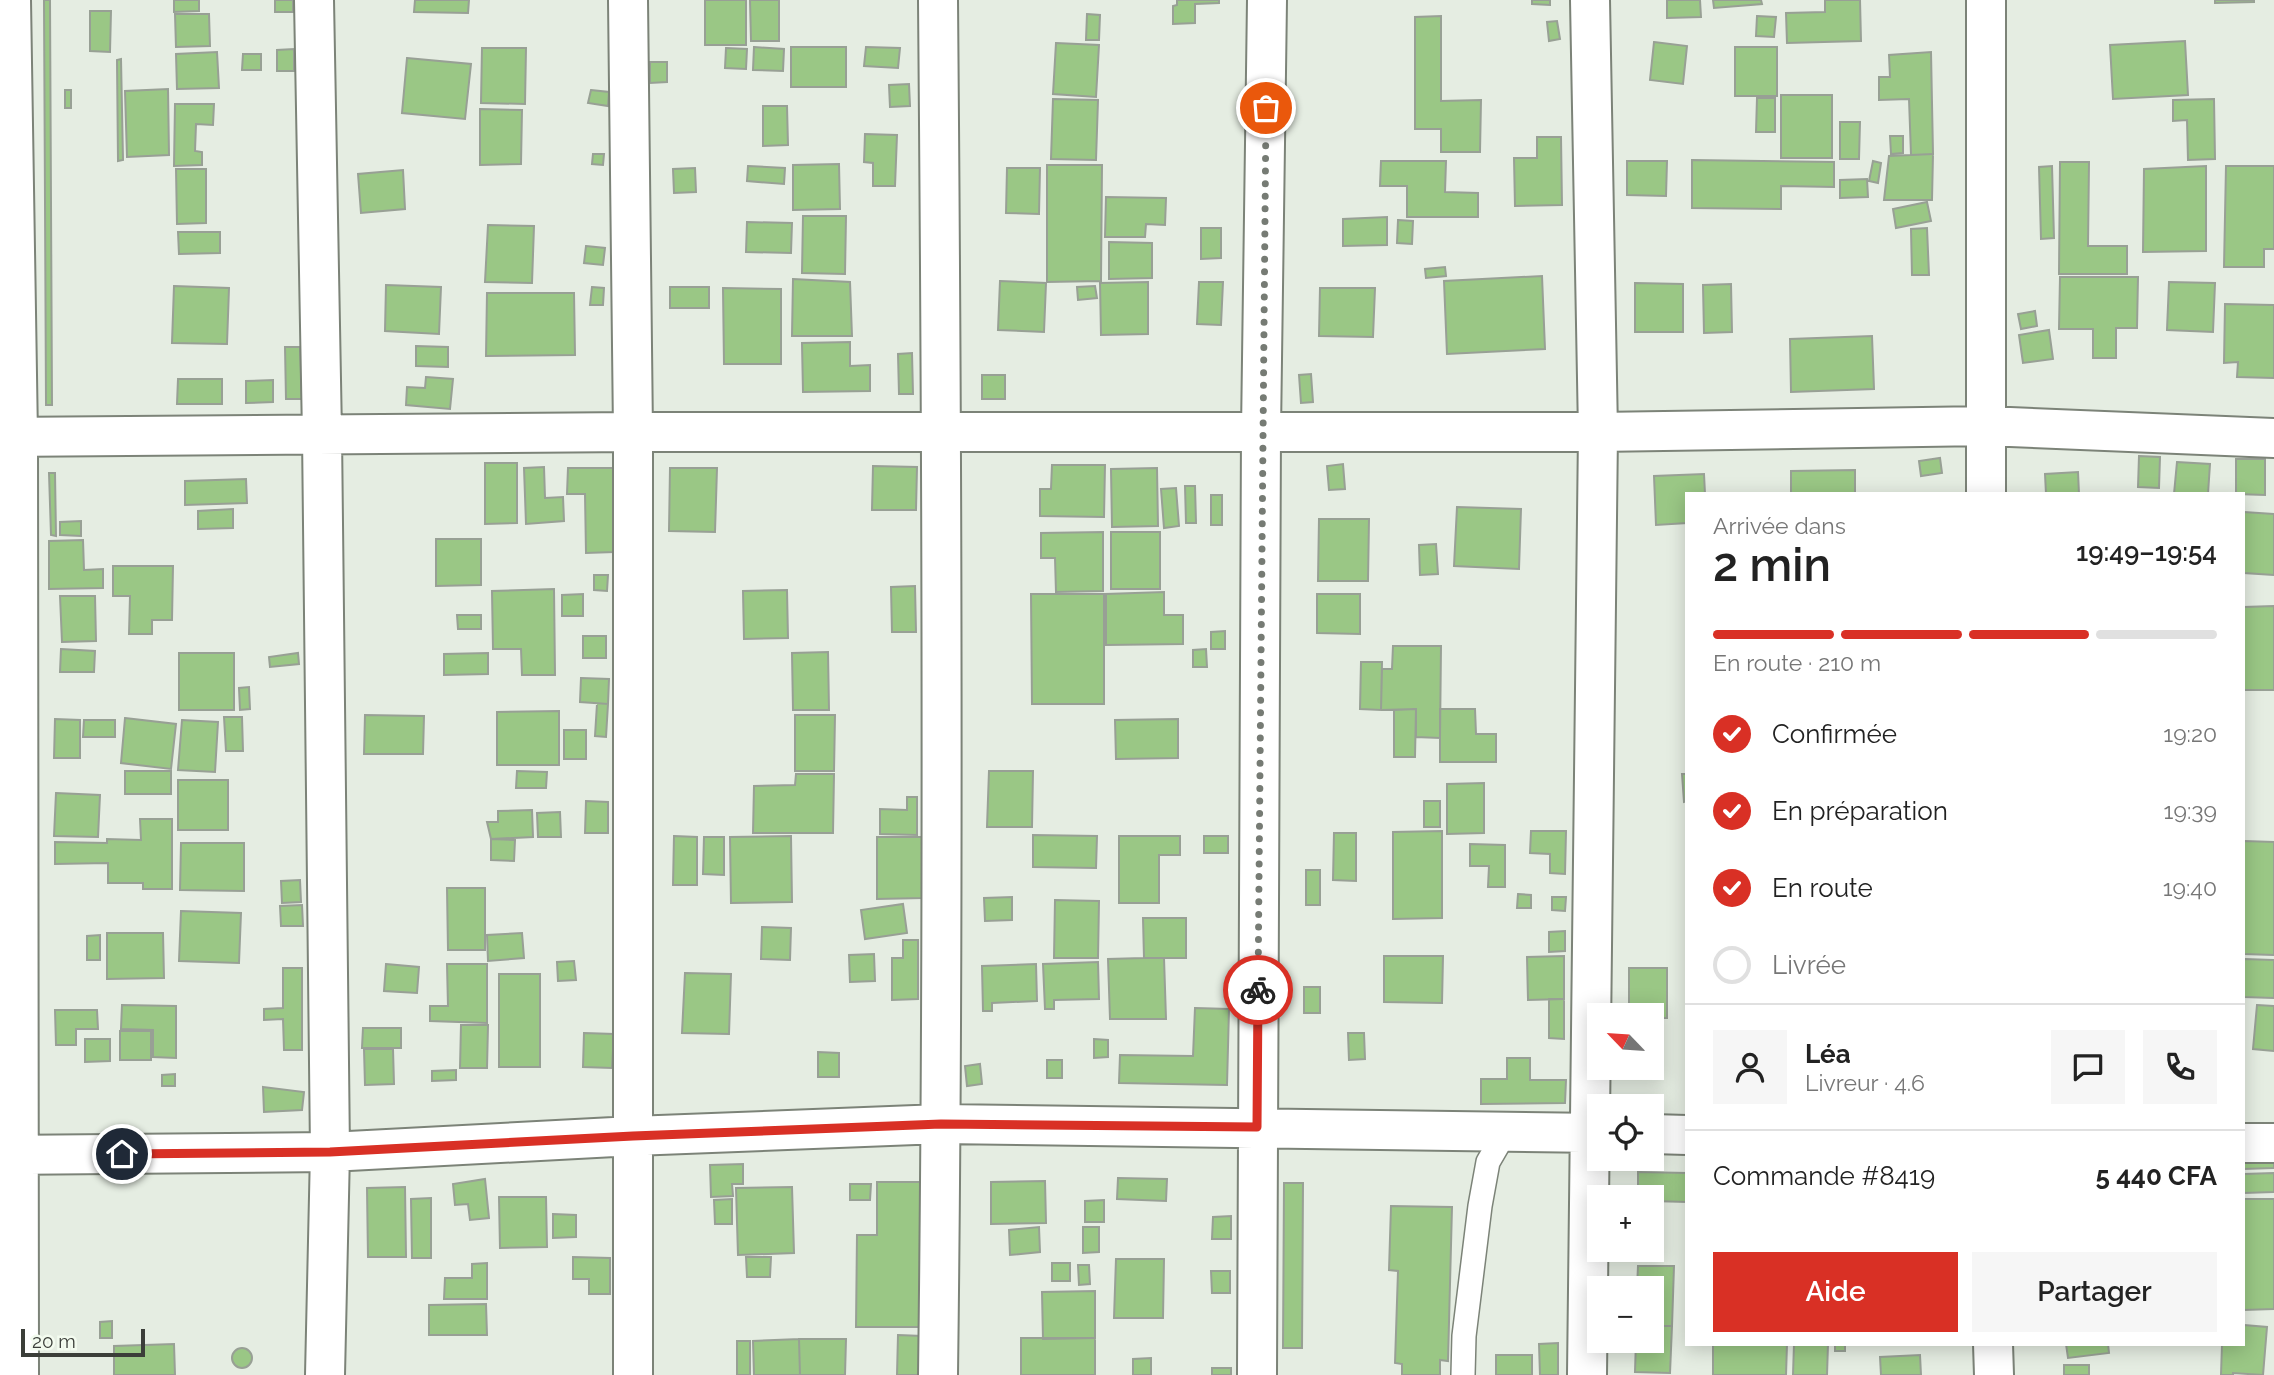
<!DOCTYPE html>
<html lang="fr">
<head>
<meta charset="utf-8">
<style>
  body { margin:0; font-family:Raleway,sans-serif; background:#f6f6f6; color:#222; height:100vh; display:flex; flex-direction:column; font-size:26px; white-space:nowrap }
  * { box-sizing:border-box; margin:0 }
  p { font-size:23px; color:#767676 }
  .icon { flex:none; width:38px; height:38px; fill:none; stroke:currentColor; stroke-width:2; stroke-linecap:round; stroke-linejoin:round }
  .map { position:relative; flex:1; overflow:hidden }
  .details { position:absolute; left:1685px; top:492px; width:560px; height:854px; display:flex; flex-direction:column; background:#fff; border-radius:0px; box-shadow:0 4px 18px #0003 }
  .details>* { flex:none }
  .needle { width:46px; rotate:295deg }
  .fabs { position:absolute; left:1587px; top:1003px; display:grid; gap:14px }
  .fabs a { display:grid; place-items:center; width:77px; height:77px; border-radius:0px; background:#fff; box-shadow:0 4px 18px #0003; font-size:35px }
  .scale { position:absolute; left:21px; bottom:18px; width:124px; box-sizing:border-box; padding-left:7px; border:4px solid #3b3e39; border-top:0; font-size:19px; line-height:24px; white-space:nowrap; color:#3b3e39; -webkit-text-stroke:5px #f3fbef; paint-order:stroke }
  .pin { position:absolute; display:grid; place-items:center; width:60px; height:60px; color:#fff; margin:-30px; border:4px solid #fff; border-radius:50%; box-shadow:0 2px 7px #0007 }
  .courier { position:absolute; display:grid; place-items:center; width:70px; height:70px; margin:-35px; border:5px solid #d93025; border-radius:50%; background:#fff; color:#222; box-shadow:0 2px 9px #0007 }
  .headline em { font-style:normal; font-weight:600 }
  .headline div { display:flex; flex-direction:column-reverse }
  .headline { display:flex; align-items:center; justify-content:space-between; height:119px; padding:0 28px }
  h1 { font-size:46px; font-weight:600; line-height:52px }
  .bar { display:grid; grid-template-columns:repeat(4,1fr); gap:10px 7px; align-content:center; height:84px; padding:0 28px }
  .bar i { height:9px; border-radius:5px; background:#e0e0e0 }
  .bar .current { background:#d93025 }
  .bar p { grid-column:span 4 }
  .line { display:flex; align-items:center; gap:18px; padding:0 28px; border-top:2px solid #e0e0e0 }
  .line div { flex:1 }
  .round { display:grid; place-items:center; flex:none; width:74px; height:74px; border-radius:0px; background:#f6f6f6 }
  ol { padding:0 28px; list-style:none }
  li { display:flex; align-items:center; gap:21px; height:77px }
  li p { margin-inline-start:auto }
  li .icon { padding:7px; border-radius:50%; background:#d93025; color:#fff; stroke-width:4 }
  li:last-child { color:#767676 }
  li i { width:38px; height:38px; border:4px solid #e0e0e0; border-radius:50% }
  .button { display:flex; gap:14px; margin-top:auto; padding:14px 28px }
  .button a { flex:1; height:80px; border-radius:0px; background:#d93025; color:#fff; font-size:28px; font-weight:600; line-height:80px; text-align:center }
  .button a+a { background:#f6f6f6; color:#222 }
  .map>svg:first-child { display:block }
  .building { fill:#9ac785; stroke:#98a095; stroke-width:2 }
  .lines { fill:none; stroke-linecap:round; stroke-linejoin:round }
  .lane-casing { stroke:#7c8378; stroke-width:26 }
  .street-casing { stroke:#7c8378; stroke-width:42 }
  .lane { stroke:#fff; stroke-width:23 }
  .street { stroke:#fff; stroke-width:38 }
  .done { stroke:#767b74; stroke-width:7; stroke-dasharray:0 12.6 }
  .route { stroke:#d93025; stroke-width:9 }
</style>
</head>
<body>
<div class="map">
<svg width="2274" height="1375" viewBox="0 0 2274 1375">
  <rect width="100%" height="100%" fill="#e5ede2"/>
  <!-- building -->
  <path class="building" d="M44 0H50L52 405H46Z
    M174 0H199V11L174 12Z
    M275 0H293V12H275Z
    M415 0H469L468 13 414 12Z
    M705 0H746V45H705Z
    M750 0H779V41H751Z
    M1177 0H1219V3L1195 4V23L1173 24V6L1177 5Z
    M1532 0H1550V5L1532 4Z
    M1667 0H1700L1701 17 1667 18Z
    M1713 0H1761L1762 4 1714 8Z
    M1825 0H1860L1861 41 1787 43 1786 13 1825 12Z
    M2215 0H2254V2L2215 3Z
    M90 11H111L110 52 90 51Z
    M175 14H209L210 46 176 47Z
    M1087 14 1100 15 1099 40H1086Z
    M1441 16V101L1481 100 1480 152H1441V129H1415V17Z
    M1757 16 1776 17 1774 37 1756 36Z
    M1557 21 1560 39 1549 41 1547 22Z
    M2185 41 2188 95 2113 99 2110 45Z
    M1654 42 1687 46 1683 84 1650 80Z
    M1056 43 1099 45 1096 97 1053 94Z
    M754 47 784 49 783 71 753 70Z
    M791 47H846V87H791Z
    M866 47 900 48 898 68 864 66Z
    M1735 47H1777V96H1735Z
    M482 48H526L525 104 481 103Z
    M726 48 747 49 746 69 725 68Z
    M294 49V71H277V50Z
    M217 52 219 88 177 89 176 54Z
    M1931 52 1933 154 1911 155 1909 99 1879 100V77H1890L1889 55Z
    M243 54H261V70H242Z
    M407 58 471 64 465 119 402 113Z
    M121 59 123 160 118 161 117 60Z
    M650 62H667V82L650 83Z
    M909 84 910 106 890 107 889 85Z
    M168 89 169 155 127 157 125 91Z
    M65 90H71V108H65Z
    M591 90 609 92 608 106 588 103Z
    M1781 95H1832V158H1781Z
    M1757 98H1775V132H1756Z
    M1053 99 1098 100 1096 160 1051 159Z
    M2214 99 2215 159 2188 160 2187 120 2173 121V100Z
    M175 104H214L213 125 196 124 195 151 202 152V165L174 166Z
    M763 106H787L788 145 763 146Z
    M480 109 522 110 521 164 480 165Z
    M1840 122H1860L1859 159H1840Z
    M865 134 897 135 895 186H873V163L864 162Z
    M1890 136H1903V153L1891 154Z
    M1537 137H1561L1562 205 1515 206 1514 158H1537Z
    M593 154H604L603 165 592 164Z
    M1933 154 1932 200H1884L1889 156Z
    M1692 160 1834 162V187L1781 186V209L1692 208Z
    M1381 161H1446L1445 192 1478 193V217H1407V186H1380Z
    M1627 161H1667L1666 196 1627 195Z
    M1873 161 1881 163 1878 183 1869 181Z
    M2060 162H2089L2088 246H2127V274H2059Z
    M839 164 840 209 793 210V165Z
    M1047 165H1102L1101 281 1047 282Z
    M748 166 785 168 784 184 747 181Z
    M2052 166 2054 238 2041 239 2039 167Z
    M2206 166V251L2143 252 2144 169Z
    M2226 166H2274V249H2264V267H2224Z
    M695 168 696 192 674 193 673 169Z
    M1007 168H1040L1039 214 1006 213Z
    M176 169H206V223L177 224Z
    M403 170 405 209 361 213 358 174Z
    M1867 179 1868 197 1840 198V180Z
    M1106 197 1166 198 1165 225 1146 224 1145 237H1105Z
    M1927 202 1931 221 1896 228 1893 209Z
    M803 216H846L845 274 802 273Z
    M1387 217V245L1343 246V219Z
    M1398 220 1413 221 1412 244 1397 243Z
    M747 222 792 223 791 253 746 252Z
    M488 225 534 226 532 283 485 282Z
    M1201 228H1221V258L1201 259Z
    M1927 228 1929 275H1912L1911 229Z
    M178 232H220V253L179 254Z
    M1109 242 1152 243V278L1109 279Z
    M586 246 605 248 603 265 584 263Z
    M1445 267 1446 276 1426 278 1425 269Z
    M1542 276 1545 349 1447 354 1444 281Z
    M2060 277H2138L2137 328H2116V358H2093V329H2059Z
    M793 279 850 282 852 336H792Z
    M1000 281 1046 283 1044 332 998 330Z
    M1148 282V334L1101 335 1100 283Z
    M1199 282H1223L1221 325 1197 324Z
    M2169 282 2215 283 2213 332 2167 330Z
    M1635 283 1683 284V332H1635Z
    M1731 284 1732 332 1704 333 1703 285Z
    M386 285 441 287 439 334 385 331Z
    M174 286 229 288 227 344 172 343Z
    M1095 286 1097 298 1078 300 1077 287Z
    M592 287 604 288 603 305H590Z
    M670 287H709V308H670Z
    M723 288 781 289V364H724Z
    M1320 288H1375L1373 337 1319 336Z
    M487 293H574L575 355 486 356Z
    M2225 304 2274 305V378L2237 377 2238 362 2224 363Z
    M2035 311 2037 326 2021 329 2018 314Z
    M2049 330 2053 359 2023 363 2019 335Z
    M1872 336 1874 389 1791 392 1790 339Z
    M850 342V366L870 365V391L803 392 802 343Z
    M416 346 448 347V367L416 366Z
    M285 347H300L302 399H286Z
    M912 353 913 394H899L898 354Z
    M1311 374 1313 402 1301 403 1299 375Z
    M982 375H1005V399H982Z
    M426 377 453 379 450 409 406 405 407 387 425 388Z
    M178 379H222V404H177Z
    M273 380V402L246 403V381Z
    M2139 456 2160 457 2159 488 2138 487Z
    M1940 458 1942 473 1921 476 1919 461Z
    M2236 459H2265V495L2236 494Z
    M2177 462 2210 464 2208 494H2174Z
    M485 463H517V523L485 524Z
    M1343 464 1345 489 1329 490 1327 466Z
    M1052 465H1105L1104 517 1040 516V489H1051Z
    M873 466 917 467 916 510H872Z
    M544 467 545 498 563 497 564 521 526 524 524 468Z
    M568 468H614V552L586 553 585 494H567Z
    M670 468H717L715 532 669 531Z
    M1157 468 1158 526 1112 527 1111 469Z
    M1855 470V494H1791V471Z
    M2078 472 2079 494H2046L2045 474Z
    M49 473H55L56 536 51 535Z
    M1704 474 1705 494H1687V523L1656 525 1654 476Z
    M246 479 247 503 185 505V481Z
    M1185 486H1195L1196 523H1186Z
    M1176 488 1179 526 1164 528 1161 489Z
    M1211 495H1222V525H1211Z
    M1457 507 1521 509 1519 569 1454 566Z
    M233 509V528L198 529V511Z
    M2244 512 2274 514V575L2244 573Z
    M1319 519H1369L1368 581H1318Z
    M81 521V536L60 535V522Z
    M1103 532V591L1056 592 1055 558H1041V533Z
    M1111 532H1160V589H1111Z
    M436 539H481V585L436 586Z
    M83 540 84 570 103 569V588L49 589V541Z
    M1436 544 1438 574 1420 575 1419 545Z
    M113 566H173L172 620H152V634H129L130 596H113Z
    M594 575H608L607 591 594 590Z
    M915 586 916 632H892L891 587Z
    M554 589 555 675H522L521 649H493L492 591Z
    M787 590 788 638 744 639 743 591Z
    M1164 592V615H1183V644L1106 645V594Z
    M583 594V616H562V595Z
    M1031 594H1104V704H1032Z
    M1317 594H1360V634L1317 633Z
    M60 596H95L96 641 62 642Z
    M2274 606V690H2244V607Z
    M457 615H481V629H458Z
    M1225 631V649H1211V632Z
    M583 636H606V658H583Z
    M1393 646H1441L1440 738 1416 737V709L1381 710 1382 669H1392Z
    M61 649 95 651 94 672H60Z
    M1206 649 1207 667H1193V650Z
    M828 652 829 710H793L792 653Z
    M179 653H234V710H179Z
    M298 653 299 664 270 667 269 657Z
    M488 653V674L444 675V654Z
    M1361 662H1382L1381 710 1360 709Z
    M581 678 609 679 608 704 580 702Z
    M249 687 250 709 240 710 239 688Z
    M597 704H608L606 737 595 736Z
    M1416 709 1415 757H1394V710Z
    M1440 709H1475L1476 734H1496V762H1440Z
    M559 711V765H497V712Z
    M365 715 424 716 423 754H364Z
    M795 715H835L834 771H795Z
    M224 717H242L243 751H226Z
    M125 718 176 724 171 769 121 763Z
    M55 719 80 720V758H54Z
    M1178 719V758L1116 759 1115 720Z
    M84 720H115V737H83Z
    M182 720 218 722 215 772 178 770Z
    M564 730H586V759H564Z
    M125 771H171V794H125Z
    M517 771 547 772 546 788H516Z
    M989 771H1033L1032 827H987Z
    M796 774H834L833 833H753L754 786 795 785Z
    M1682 774H1687V801L1684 802Z
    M178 780H228V830H178Z
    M1484 783V833L1447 834V784Z
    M56 793 100 795 98 837 54 836Z
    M907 797H917V835L880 834V809L907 810Z
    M586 801 608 802V833H585Z
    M1424 801H1440V827H1424Z
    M532 810 533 837 491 839 487 822H498V811Z
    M560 812 561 837H538L537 813Z
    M140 819H172V889H143V883H108V863L55 864V842L107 843V839L141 840Z
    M1442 831V918L1393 919V832Z
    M1531 831H1566L1565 874 1550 873V854L1530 853Z
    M1334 833H1356V881L1333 880Z
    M1033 835 1097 836 1096 868 1033 867Z
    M674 836 697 837V885H673Z
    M791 836 792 902 731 903 730 837Z
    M1119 836H1180V855H1159V903H1119Z
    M1204 836H1228V853H1204Z
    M704 837H724V875L703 874Z
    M877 837H922L923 898 877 899Z
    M491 839 515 840 514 861 491 860Z
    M2244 841 2274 842V955L2244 954Z
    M181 843H244V891L180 890Z
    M1470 844 1505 845V887H1488L1489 866H1470Z
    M1306 870H1320V905H1306Z
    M300 880 301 902 282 903 281 881Z
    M447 888H485V950H448Z
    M1518 894 1531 895V908H1517Z
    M1012 897V920L985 921 984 898Z
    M1552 897H1566L1565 911 1552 910Z
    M1055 900 1099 901 1098 958H1054Z
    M903 904 907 933 865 939 861 910Z
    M302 905 303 926H281L280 906Z
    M181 911 241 913 239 963 179 961Z
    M1143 918H1186V958H1144Z
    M762 927 791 928 790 960 761 959Z
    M1565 931V951L1549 952V932Z
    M107 933H163L164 978 107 979Z
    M522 933 524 958 488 961 487 935Z
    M100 935V960H87V936Z
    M903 940H918V999L892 1000V958H903Z
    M874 954 875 981 850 982 849 955Z
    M1384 956H1443L1442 1003 1384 1002Z
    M1564 956V999L1528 1000 1527 957Z
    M1144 958H1164L1166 1019H1110L1108 959Z
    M2244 959 2274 960V998L2244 997Z
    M574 961 576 980 558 981 557 962Z
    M1098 962 1099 999 1054 1000V1009H1045L1043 964Z
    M386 964 419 967 417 993 384 991Z
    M447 964H487V1023L430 1021V1006H448Z
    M1036 964 1037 1001 992 1003V1011H983L982 966Z
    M283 968H302V1050H284L283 1019 264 1020V1009L283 1008Z
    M1629 968H1667V1018H1652V1015H1629Z
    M685 973 731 974 729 1034 682 1033Z
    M499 974H540V1067H499Z
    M1304 987H1320V1013H1304Z
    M1549 999H1564V1039L1549 1038Z
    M122 1005 176 1006V1058L153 1057V1030L121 1029Z
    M2257 1005 2274 1006V1051L2253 1049Z
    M1195 1008 1229 1009 1227 1085 1119 1083 1120 1055 1193 1056Z
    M55 1010H97L98 1029H76V1045H56Z
    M461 1025H488L487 1068H460Z
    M363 1028H401V1048H362Z
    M120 1031H151V1060H120Z
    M584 1033 614 1034 612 1068 583 1067Z
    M1348 1033H1364L1365 1059 1349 1060Z
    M85 1039H110V1061L85 1062Z
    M1094 1039 1108 1040V1057L1094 1058Z
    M364 1049H393L394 1084 365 1085Z
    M818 1052 839 1053V1077H818Z
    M1507 1058H1530V1080H1566L1565 1103 1481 1104V1079H1507Z
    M1047 1060H1062V1078H1047Z
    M980 1064 982 1084 967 1086 965 1066Z
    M456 1070V1080L432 1081V1071Z
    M175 1074V1086H162V1075Z
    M263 1087 304 1092 302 1110 264 1112Z
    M2274 1152V1168L2244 1169V1153Z
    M743 1164V1184H732L733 1196 711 1197 710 1165Z
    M1638 1172 1687 1173V1202L1652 1201V1197H1638Z
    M2274 1173V1192L2244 1193V1174Z
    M1118 1178 1167 1179 1166 1201 1117 1199Z
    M485 1179 489 1218 470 1220 468 1204 455 1205 453 1184Z
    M1045 1181 1046 1223 991 1224V1182Z
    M877 1182H925L922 1327H856L857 1235H877Z
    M1284 1183H1303L1302 1348H1283Z
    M850 1184H871L870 1200H850Z
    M405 1187 406 1257H368L367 1188Z
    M792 1187 794 1253 738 1255 736 1188Z
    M499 1197H546L547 1247 500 1248Z
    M431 1198V1258H412L411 1199Z
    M732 1199V1224H715L714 1200Z
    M2244 1199H2274V1309L2244 1310Z
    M1104 1200V1222H1085V1201Z
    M1391 1206 1452 1207 1448 1361 1440 1360V1375H1402V1364L1395 1363 1398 1271 1389 1270Z
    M553 1214 576 1215V1237L553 1238Z
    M1231 1216V1239H1212L1213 1217Z
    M1039 1227 1040 1252 1010 1255 1009 1230Z
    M1083 1227H1099V1252L1083 1253Z
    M573 1257 610 1258V1294H589V1279H573Z
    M746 1257H771L770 1277H747Z
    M1116 1259H1164L1163 1318H1114Z
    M487 1263V1299H444L445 1278H472V1264Z
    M1052 1263H1070V1281H1052Z
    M1078 1265H1089L1090 1284 1079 1285Z
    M1638 1266H1674L1672 1326H1652V1288H1637Z
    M1211 1271H1230V1293H1212Z
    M1095 1291V1338L1043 1339 1042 1292Z
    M486 1304 487 1335H429V1305Z
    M112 1321V1338H100V1322Z
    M2244 1325 2267 1327 2263 1375 2233 1373V1375H2221L2222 1344H2244Z
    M1652 1326H1672L1670 1373 1635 1372 1636 1340H1652Z
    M898 1335 922 1336 921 1375H897Z
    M1021 1338H1095V1375H1021Z
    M799 1339 800 1375H754L753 1341Z
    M799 1339H846L845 1375H800Z
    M737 1341H750V1375H737Z
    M1558 1343V1375H1540L1539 1344Z
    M174 1344 175 1375H114V1346Z
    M1713 1344H1787L1786 1375H1713Z
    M1794 1344H1828L1827 1375H1793Z
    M1835 1344H1845V1351H1835Z
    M2066 1344H2108L2109 1353 2068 1358Z
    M232 1358a10 10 0 1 1 20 0a10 10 0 1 1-20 0Z
    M1496 1355H1532V1375H1496Z
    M1920 1355 1921 1375H1881L1880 1357Z
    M1151 1358V1375H1133V1359Z
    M2064 1365H2089V1375H2064Z
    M1212 1368H1231V1375H1212Z"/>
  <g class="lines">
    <!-- lane casing -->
    <g class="lane-casing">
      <path id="lane" d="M1463 1375 1464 1336 1480 1206 1488 1162 1506 1131"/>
    </g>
    <!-- street casing -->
    <g class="street-casing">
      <path id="street" d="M11 0 18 437 19 1375
        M314 0 322 434 330 1152 325 1375
        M628 0 633 432V1375
        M0 437 633 432H1598L1986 426 2274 438
        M1986 494V0
        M1652 1134 1687 1135
        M2244 1143H2274
        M0 1155 330 1152 633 1136 941 1124 1600 1133
        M1993 1344 1994 1375
        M938 1375C944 917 942 458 938 0
        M1257 1375 1261 431 1267 0
        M1587 1375 1598 432 1590 0"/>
    </g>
    <!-- lane -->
    <use href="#lane" class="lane"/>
    <!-- street -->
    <use href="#street" class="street"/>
  </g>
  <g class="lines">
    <!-- done -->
    <path class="done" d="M1258 990 1266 108"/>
    <!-- route -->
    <path class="route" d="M122 1154 330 1152 633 1136 941 1124 1257 1127 1258 990"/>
  </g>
</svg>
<div class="fabs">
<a><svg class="needle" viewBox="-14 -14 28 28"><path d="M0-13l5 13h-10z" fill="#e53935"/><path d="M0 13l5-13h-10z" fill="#767676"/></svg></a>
<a><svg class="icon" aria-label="locate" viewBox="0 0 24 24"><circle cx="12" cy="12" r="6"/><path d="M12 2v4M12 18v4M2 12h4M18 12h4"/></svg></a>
<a>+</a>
<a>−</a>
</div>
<div class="scale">20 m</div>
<div class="pin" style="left:1266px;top:108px;background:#ea580c"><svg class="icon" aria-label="bag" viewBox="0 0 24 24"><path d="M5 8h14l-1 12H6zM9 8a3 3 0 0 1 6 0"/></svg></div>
<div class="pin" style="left:122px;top:1154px;background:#1f2937"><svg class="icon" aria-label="home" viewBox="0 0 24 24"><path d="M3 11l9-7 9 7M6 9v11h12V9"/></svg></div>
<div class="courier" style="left:1258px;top:990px"><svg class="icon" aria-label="bike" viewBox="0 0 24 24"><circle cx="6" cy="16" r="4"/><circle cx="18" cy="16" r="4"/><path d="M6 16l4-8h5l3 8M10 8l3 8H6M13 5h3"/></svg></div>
<section class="details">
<div class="headline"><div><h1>2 min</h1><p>Arrivée dans</p></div><em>19:49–19:54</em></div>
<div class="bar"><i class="current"></i><i class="current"></i><i class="current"></i><i></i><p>En route · 210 m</p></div>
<ol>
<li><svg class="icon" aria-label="check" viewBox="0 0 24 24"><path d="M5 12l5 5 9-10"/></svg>Confirmée<p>19:20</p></li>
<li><svg class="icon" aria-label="check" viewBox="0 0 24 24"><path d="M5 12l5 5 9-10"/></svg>En préparation<p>19:39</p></li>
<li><svg class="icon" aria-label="check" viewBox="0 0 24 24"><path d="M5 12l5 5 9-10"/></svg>En route<p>19:40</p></li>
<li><i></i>Livrée</li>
</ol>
<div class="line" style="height:126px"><a class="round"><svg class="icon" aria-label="person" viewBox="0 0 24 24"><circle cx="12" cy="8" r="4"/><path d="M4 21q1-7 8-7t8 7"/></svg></a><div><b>Léa</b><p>Livreur · 4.6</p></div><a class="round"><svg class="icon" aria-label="chat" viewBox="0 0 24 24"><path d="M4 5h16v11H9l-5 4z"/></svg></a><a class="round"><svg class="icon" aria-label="phone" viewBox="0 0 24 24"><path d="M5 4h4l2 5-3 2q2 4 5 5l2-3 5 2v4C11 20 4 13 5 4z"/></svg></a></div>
<div class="line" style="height:91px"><div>Commande #8419</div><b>5 440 CFA</b></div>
<div class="button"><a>Aide</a><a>Partager</a></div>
</section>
</div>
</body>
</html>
